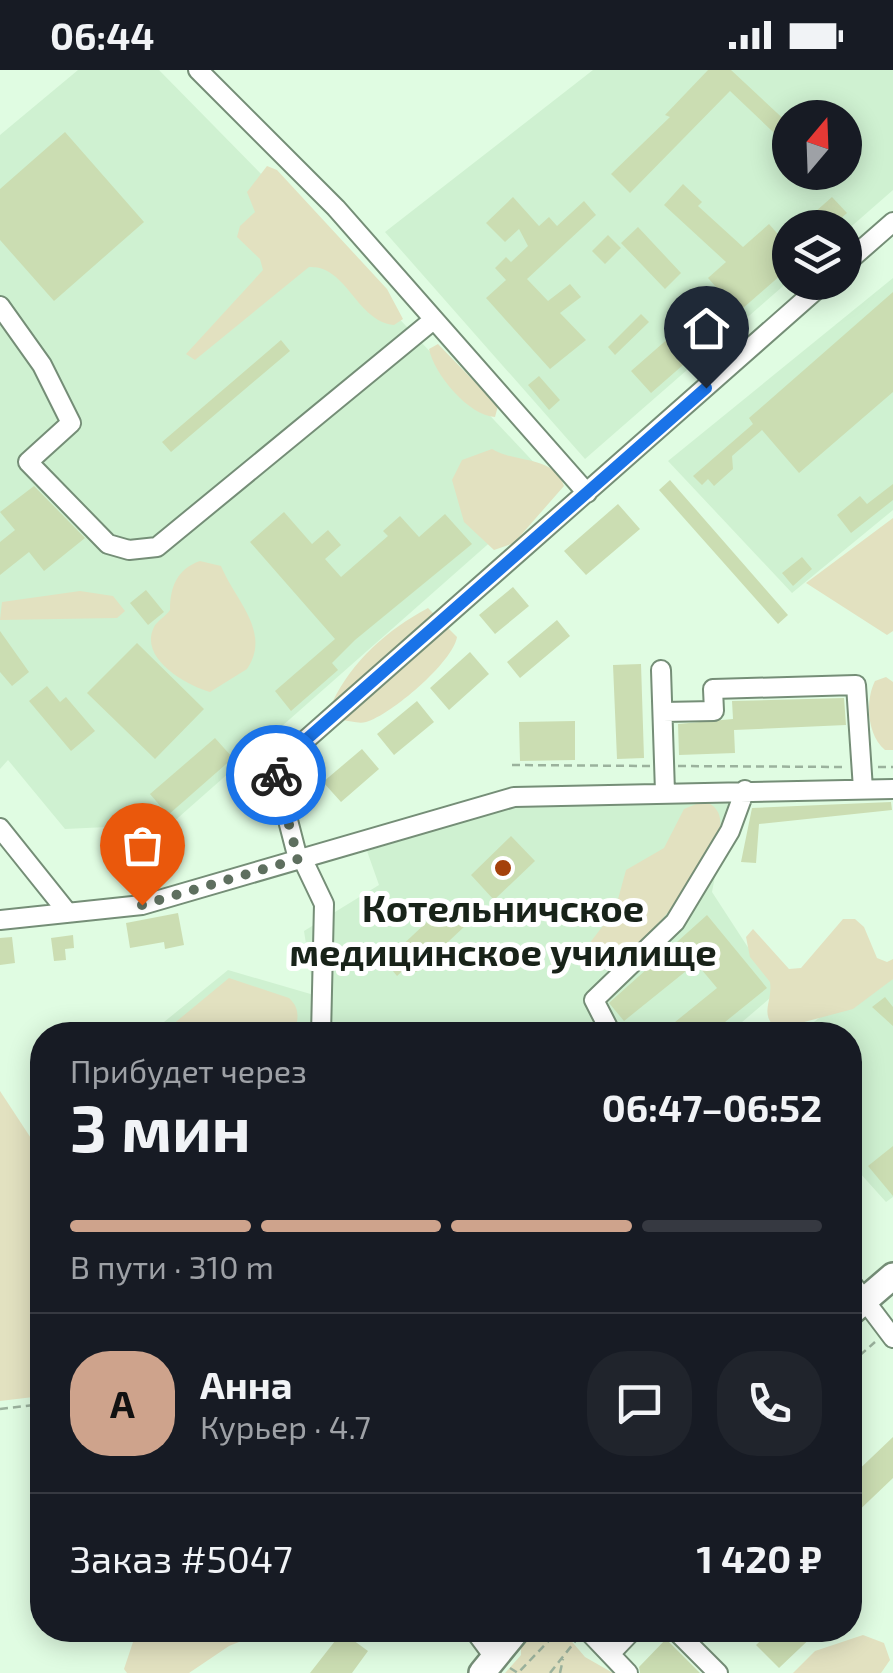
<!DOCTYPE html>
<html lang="ru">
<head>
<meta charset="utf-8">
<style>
  body { margin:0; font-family:"Exo 2",sans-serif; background:#20242c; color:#f1f3f6; height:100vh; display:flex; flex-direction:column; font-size:38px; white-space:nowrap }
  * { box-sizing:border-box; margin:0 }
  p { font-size:32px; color:#9ea1a6 }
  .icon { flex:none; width:55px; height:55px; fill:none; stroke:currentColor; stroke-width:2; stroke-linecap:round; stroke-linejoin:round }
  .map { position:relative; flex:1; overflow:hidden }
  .drawer { position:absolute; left:30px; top:952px; width:832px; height:620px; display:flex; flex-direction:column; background:#171b24; border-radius:40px; box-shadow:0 5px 25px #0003 }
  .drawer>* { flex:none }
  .needle { width:65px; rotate:19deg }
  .buttons { position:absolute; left:772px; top:30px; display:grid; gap:20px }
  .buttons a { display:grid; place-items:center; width:90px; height:90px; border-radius:50%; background:#171b24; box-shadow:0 5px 25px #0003; font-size:50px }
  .pin { position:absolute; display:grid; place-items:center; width:85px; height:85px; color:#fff; margin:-102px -42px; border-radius:50% 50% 50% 0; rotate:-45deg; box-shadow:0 0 10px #0007 }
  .pin .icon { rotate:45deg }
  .courier { position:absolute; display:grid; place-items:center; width:100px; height:100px; margin:-50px; border:8px solid #1a73e8; border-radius:50%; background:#fff; color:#222; box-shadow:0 2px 12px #0007 }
  .overview em { font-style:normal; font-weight:700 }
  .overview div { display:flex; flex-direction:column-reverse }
  .overview { display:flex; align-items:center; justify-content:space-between; height:170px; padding:0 40px }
  h1 { font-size:65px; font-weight:700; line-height:75px }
  .bar { display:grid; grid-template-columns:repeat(4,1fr); gap:15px 10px; align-content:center; height:120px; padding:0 40px }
  .bar i { height:12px; border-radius:8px; background:#363941 }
  .bar .current { background:#cea38c }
  .bar p { grid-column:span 4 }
  .line { display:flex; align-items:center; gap:25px; padding:0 40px; border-top:2px solid #363941 }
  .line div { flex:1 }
  .round { display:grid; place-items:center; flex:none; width:105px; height:105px; border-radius:40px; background:#20242c }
  .status { display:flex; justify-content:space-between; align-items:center; height:70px; padding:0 50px; background:#171b24; direction:ltr }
  .status svg { height:28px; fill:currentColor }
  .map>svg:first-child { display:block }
  .built { fill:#cff1d1; fill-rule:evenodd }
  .green { fill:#e2e1c0 }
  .building { fill:#cbddb2 }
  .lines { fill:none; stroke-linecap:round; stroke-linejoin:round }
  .minor-casing { stroke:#758e77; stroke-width:22 }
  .highway-casing { stroke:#758e77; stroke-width:30 }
  .path { stroke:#9bb29d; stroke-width:2.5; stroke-dasharray:8 5; stroke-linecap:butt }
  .minor { stroke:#fff; stroke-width:18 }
  .highway { stroke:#fff; stroke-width:25 }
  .done { stroke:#5e6f5f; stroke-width:10; stroke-dasharray:0 18 }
  .route { stroke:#1a73e8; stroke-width:12 }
  .poi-dot { fill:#a4410a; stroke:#fff; stroke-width:4 }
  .labels { text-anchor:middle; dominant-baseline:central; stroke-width:10; stroke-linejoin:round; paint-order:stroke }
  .poi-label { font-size:38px; font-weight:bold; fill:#182319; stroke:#fff }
</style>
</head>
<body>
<div class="status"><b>06:44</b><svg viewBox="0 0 49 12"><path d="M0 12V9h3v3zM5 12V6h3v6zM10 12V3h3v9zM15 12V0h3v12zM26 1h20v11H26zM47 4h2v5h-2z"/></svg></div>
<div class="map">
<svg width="893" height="1603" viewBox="0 0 893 1603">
  <rect width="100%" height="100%" fill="#e0fce2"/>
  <!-- built -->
  <path class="built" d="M78 0H159L317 161 555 415 171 754 65 759 8 690 0 699V65Z
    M593 0H893V120L845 162V158H790V210L585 389 385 162ZM790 48H845V102H790Z
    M893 208V440L792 523 668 391Z
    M730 728 712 822 777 922 727 965H148L228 900 314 925 304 861 379 815 367 781 515 736Z
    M893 894V1127L886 1132 850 1092V965H796Z"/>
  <!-- green -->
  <path class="green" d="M267 96 277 100 387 219 403 249 394 255C356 251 347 195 309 197L195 290 186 284 263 200 260 189 237 167 240 156 255 142 247 122Z
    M438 274 498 336 495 347C469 346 434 304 429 279Z
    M492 379C517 394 553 385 564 416L514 473 494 480 464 452 452 410 462 390Z
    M893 448V561L887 565 806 513Z
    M200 491 221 496C235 530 272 562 247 599L210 622C188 616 138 589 154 557 157 551 166 546 170 540 170 517 177 499 200 491Z
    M80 521 113 526 125 541 117 548 0 550 2 532Z
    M428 538 457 567C453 592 391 645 366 652 359 654 350 651 342 650L332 633C352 591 387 560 428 538Z
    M886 607 893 612V680H885C867 665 865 631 875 611Z
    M704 731C765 752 638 879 611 897L591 894 589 874 615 840 626 800 664 778 684 739Z
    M843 849H855L864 857 877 888 887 892 893 889V909L853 939 778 959C758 945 773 932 770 912L750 887 746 867 753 859 789 899 801 898Z
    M229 908 289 928C301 939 298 950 294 965H160Z
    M0 1021 42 1085V1326L0 1331Z
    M137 1560H269L229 1576 189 1603H127L124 1599Z
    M530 1560H562L585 1587 613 1603H505L521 1585V1575Z
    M863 1565 884 1573 890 1590 881 1603H793L815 1581Z"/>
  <!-- building -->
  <path class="building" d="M708 0H731L790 55V78L730 21 630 123 611 104 670 47 665 45Z
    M65 62 144 152 54 231 0 170V119Z
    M683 114 702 132 698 136 743 177 769 154 790 178V197L727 252 730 256 715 269 690 240 716 217 708 208 726 192 664 135Z
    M513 127 539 156 549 147 557 156 584 131 596 145 527 209 548 231 570 214 581 227 560 243 586 270 550 299 486 228 506 210 495 198 506 187 511 192 528 176 519 159 505 172 486 153Z
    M832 127 847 143 830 158H813L806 150Z
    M638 157 681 203 665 219 621 173Z
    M608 165 621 178 605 194 592 181Z
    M893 222V322L799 403 762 360 732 386 733 399 714 416 708 409 702 415 693 406 753 354 749 348Z
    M641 244 649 252 615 285 608 277Z
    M671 266 691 288 651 323 631 301Z
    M281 270 290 281 171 382 162 372Z
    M539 306 560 330 549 340 528 315Z
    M670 410 788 545 778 554 659 420Z
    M893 414V430L851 463 837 445 860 426 867 434Z
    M34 416 85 468 44 501 29 482 0 505V472L15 460 0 442Z
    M618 434 640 459 586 505 564 481Z
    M284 442 312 474 328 460 341 475 325 489 341 507 388 466 383 461 400 446 419 467 445 444 472 474 355 570 332 593 338 600 291 641 275 621 335 569 250 472Z
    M802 487 812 499 793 516 782 503Z
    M513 517 529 536 495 564 479 545Z
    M146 520 164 542 148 555 130 533Z
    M557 550 570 566 520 608 507 592Z
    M0 561 29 602 12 616 0 602Z
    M137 573 204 639 155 689 87 623Z
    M470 582 489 604 449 640 430 618Z
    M641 594 644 688 617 689 613 595Z
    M47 616 60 632 66 627 95 661 71 681 29 631Z
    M844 628 846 655 734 660 735 683 679 685 678 654 733 649 732 631Z
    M417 631 434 652 394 685 377 664Z
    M575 651V690L520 691 519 652Z
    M215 668 233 688 168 745 150 724Z
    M362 679 379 699 341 732 323 712Z
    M891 732 892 740 759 754 756 793 741 792 752 738Z
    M511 766 535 791 494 830 471 805Z
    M445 835 465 856 416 902 409 895 397 906 388 895 399 885 396 881Z
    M178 843 184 875 165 879 164 872 130 878 126 853Z
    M707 845 767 918 709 965H659L717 918 696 893 624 951 609 933Z
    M73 865 74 878 65 879 66 890 54 891 51 868Z
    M12 867 15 893 0 895V868Z
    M885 927 893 937V956L872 937Z
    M893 1076V1126L868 1096Z
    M893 1367V1408L850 1449V1408Z
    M772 1560H819L779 1598 756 1575Z
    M342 1562 368 1581 352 1603H310Z
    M666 1569 700 1603H640L639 1597Z"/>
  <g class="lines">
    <!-- minor casing -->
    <g class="minor-casing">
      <path id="minor" d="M198 0 336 138 587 423
        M845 194 893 152
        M0 236 42 295 71 353 28 392 108 474 129 480 157 477 432 251
        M661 600 665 722
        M663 642 714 641 713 619 856 615 863 719
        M0 758 68 843
        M302 788 324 834 321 965
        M298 789 276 704 284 689 825 212
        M0 850 142 835 514 727 893 719
        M612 965 594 930 675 852 730 761 745 720
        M850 1211 893 1268
        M474 1560 494 1587
        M587 1560 628 1603
        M675 1560 718 1603
        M610 1584 633 1560"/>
    </g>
    <!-- highway casing -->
    <g class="highway-casing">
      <path id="highway" d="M850 1243 893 1206
        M482 1603 517 1560"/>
    </g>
    <!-- path -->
    <path class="path" d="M512 695 650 696
      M678 696 845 697
      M878 697H893
      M850 1294 875 1272
      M0 1339 42 1334
      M510 1598 518 1603 559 1560
      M550 1603 577 1569
      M560 1603 563 1589"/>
    <!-- minor -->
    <use href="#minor" class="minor"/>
    <!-- highway -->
    <use href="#highway" class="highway"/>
  </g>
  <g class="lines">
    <!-- done -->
    <path class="done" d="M142 835 298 789 276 705"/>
    <!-- route -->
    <path class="route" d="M276 705 284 689 706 318"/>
  </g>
  <!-- markers -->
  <circle class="poi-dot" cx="503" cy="798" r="10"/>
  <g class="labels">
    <!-- poi labels -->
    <g class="poi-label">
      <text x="503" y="837">Котельничское<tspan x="503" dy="44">медицинское училище</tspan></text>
    </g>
  </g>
</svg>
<div class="buttons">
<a><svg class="needle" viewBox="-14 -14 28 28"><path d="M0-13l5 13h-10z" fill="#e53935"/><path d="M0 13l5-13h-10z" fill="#9ea1a6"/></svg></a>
<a><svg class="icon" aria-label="layers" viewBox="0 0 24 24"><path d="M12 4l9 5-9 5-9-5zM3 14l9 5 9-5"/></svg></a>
</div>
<div class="pin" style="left:142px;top:835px;background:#ea580c"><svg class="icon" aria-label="bag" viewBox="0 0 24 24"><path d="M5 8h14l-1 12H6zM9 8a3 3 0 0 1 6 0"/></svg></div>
<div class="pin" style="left:706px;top:318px;background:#1f2937"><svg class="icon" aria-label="home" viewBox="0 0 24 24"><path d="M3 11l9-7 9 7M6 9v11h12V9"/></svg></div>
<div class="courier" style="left:276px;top:705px"><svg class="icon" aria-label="bike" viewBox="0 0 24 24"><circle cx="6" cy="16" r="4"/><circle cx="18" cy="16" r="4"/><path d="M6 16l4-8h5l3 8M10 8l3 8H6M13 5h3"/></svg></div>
<section class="drawer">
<div class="overview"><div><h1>3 мин</h1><p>Прибудет через</p></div><em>06:47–06:52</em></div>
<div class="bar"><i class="current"></i><i class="current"></i><i class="current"></i><i></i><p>В пути · 310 m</p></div>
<div class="line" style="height:180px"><b class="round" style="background:#cea38c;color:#111">А</b><div><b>Анна</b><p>Курьер · 4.7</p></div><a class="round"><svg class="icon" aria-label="chat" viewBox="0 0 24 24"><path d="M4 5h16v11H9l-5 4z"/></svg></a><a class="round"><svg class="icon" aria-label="phone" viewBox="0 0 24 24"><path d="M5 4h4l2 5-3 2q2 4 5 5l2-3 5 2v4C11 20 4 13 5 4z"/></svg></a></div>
<div class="line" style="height:130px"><div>Заказ #5047</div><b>1 420 ₽</b></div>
</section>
</div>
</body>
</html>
